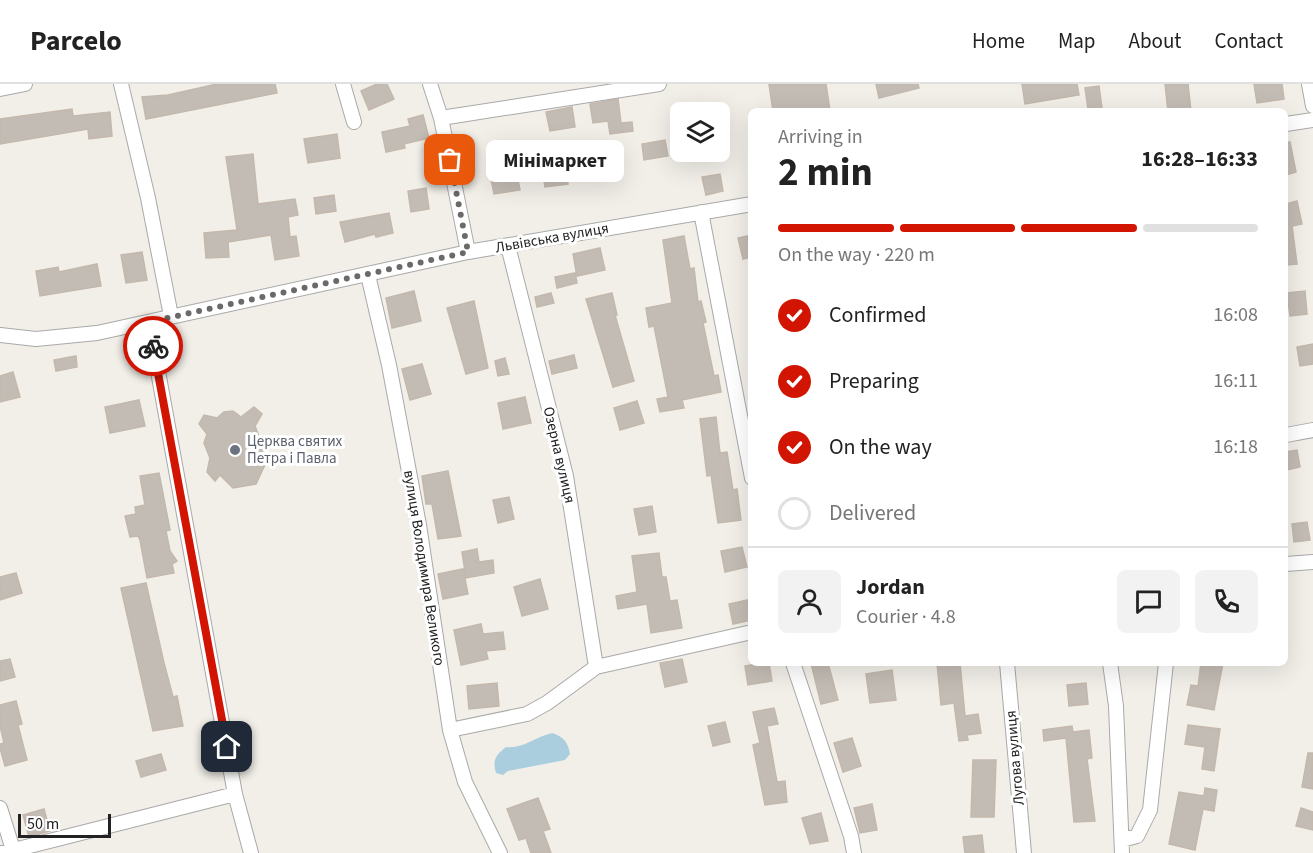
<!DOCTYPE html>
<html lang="en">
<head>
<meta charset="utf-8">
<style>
  body { margin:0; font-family:"Source Sans 3",sans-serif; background:#f2f2f2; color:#222; height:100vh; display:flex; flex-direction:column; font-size:22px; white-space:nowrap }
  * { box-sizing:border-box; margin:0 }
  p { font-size:20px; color:#767676 }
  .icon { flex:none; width:33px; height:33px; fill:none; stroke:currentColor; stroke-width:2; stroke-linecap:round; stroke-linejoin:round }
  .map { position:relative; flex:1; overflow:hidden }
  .drawer { position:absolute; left:748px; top:24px; width:540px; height:558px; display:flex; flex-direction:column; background:#fff; border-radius:9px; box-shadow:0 6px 24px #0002 }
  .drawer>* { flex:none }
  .tools { position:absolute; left:670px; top:18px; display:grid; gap:12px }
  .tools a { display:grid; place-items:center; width:60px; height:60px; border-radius:9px; background:#fff; box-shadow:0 6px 24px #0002; font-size:30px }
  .scale { position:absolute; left:18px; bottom:15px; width:93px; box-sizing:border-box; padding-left:6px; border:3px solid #222; border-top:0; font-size:16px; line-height:21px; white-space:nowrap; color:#222; -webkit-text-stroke:4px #fff; paint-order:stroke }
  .pin { position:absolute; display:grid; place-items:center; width:51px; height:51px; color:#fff; margin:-26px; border-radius:12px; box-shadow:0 3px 9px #0006 }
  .courier { position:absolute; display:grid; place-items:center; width:60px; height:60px; margin:-30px; border:4px solid #d21502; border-radius:50%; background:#fff; color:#222; box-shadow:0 2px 8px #0007 }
  .bubble { position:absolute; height:42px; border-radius:9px; background:#fff; box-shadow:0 6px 24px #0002; font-size:20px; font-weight:700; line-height:42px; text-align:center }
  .summary em { font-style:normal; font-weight:700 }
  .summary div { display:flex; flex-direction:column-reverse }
  .summary { display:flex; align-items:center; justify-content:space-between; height:102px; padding:0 30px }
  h1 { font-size:39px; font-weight:700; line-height:45px }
  .bar { display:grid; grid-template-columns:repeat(4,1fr); gap:9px 6px; align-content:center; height:72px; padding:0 30px }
  .bar i { height:8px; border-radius:4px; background:#e0e0e0 }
  .bar .active { background:#d21502 }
  .bar p { grid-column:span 4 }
  .line { display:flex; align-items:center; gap:15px; padding:0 30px; border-top:2px solid #e0e0e0 }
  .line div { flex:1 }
  .round { display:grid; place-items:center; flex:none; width:63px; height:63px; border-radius:9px; background:#f2f2f2 }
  ol { padding:0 30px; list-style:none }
  li { display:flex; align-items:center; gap:18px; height:66px }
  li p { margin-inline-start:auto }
  li .icon { padding:6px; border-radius:50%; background:#d21502; color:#fff; stroke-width:4 }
  li:last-child { color:#767676 }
  li i { width:33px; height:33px; border:3px solid #e0e0e0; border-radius:50% }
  header { display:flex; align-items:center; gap:36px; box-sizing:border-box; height:84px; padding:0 30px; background:#fff; border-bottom:2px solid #e0e0e0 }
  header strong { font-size:28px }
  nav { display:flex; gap:33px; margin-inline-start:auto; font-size:21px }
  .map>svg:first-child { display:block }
  .water { fill:#aacede }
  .building { fill:#c3bcb5; stroke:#c3b8ab; stroke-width:1.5 }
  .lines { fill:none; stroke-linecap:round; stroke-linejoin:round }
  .minor-casing { stroke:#a9a9a9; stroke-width:16 }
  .minor { stroke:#fff; stroke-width:14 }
  .done { stroke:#6b6a68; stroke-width:6; stroke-dasharray:0 10.8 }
  .route { stroke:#d21502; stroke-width:8 }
  .worship-dot { fill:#6b7280; stroke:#fff; stroke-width:2 }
  .labels { text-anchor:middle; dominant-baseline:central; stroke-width:6; stroke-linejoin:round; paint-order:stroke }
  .street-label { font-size:15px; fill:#222; stroke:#fff }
  .worship-label { font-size:15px; fill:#5b616d; stroke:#fff; text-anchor:start }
</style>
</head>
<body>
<header>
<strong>Parcelo</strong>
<nav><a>Home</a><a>Map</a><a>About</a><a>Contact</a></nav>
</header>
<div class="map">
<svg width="1313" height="769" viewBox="0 0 1313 769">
  <rect width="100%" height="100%" fill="#f2efe9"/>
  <!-- water -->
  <path class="water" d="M552 649C564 653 568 658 570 670L565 676 508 687 503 691 496 689C492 676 496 671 506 663 523 665 535 653 552 649Z"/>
  <!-- building -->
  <path class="building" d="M217 0H275L277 9 146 35 142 13 168 11Z
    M377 0H387L394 15 369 26 361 7Z
    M769 0H826L830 27H773Z
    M876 0H918L919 4 879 14Z
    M1022 0H1077L1079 11 1025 20Z
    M1165 0H1188L1191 27H1168Z
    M1254 0H1282L1284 15 1257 19Z
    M1099 2 1102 24 1088 25 1085 4Z
    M618 15 621 39 632 38 633 47 610 50 608 37 593 39 590 20Z
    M572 23 575 43 550 47 546 28Z
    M72 25 73 32 110 28 112 52 89 55 88 45 0 60V35Z
    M423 31 429 54 404 60 405 64 386 68 382 48 410 42 408 35Z
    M337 50 340 74 308 79 304 55Z
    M665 56 668 72 644 76 642 60Z
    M1286 58H1290L1296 88 1286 91Z
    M253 70 258 120 295 115 298 131 288 133 290 153 296 152 299 172 275 176 271 151 228 158 229 173 206 174 204 149 237 146 226 73Z
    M564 76 568 100 545 103 541 79Z
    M515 81 520 106 494 110 489 85Z
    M720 90 723 107 706 111 702 93Z
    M426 104 429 125 411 128 408 107Z
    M334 111 336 127 316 130 314 114Z
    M1297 117 1302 140 1292 142 1297 180 1286 181V120Z
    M389 129 393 149 376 153 375 150 345 158 340 138Z
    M752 151V173L743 175 738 154Z
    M684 152 690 185 694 184 698 218 701 217 706 238 703 239 714 292 718 291 721 308 682 316 684 324 660 328 657 315 668 313 654 242 649 243 646 224 672 219 663 156Z
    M600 164 605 186 577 192 573 170Z
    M142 168 147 196 126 199 121 171Z
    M97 180 101 202 40 212 36 187 58 183 59 188Z
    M575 189 577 199 557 204 555 193Z
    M414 207 421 237 392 244 386 214Z
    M1305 207 1307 230 1290 232 1287 209Z
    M551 209 554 219 537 223 535 213Z
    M612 209 617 231H615L634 297 613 303 586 215Z
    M474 217 488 284 466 290 447 224Z
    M1313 260V280L1300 282 1297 263Z
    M574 271 577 284 552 290 549 277Z
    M76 272 77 283 56 287 54 276Z
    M505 274 509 290 498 292 495 277Z
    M422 280 431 310 410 316 402 285Z
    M13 288 20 313 0 318V292Z
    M525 313 531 339 503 345 498 319Z
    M139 316 145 342 110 349 105 323Z
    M637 317 644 339 620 346 614 324Z
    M254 323 262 330 255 342 260 355V361L269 372 256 400 233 404 220 391 215 397 207 388 210 374 204 359 207 350 199 340 204 331 217 334 224 328 233 327 241 333Z
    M716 333 720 369 727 368 733 406 737 405 741 436 718 439 711 391 707 392 700 335Z
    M1297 366 1300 383 1286 386V368Z
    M448 387 461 452 438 455 432 420H426L422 392Z
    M159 389 170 446 166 447 170 467 177 477 172 480 174 489 147 494 140 456 138 452 130 453 125 432 136 430 135 423 145 421 140 392Z
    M509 413 514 435 498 439 493 416Z
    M652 422 656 448 639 451 634 425Z
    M1307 438 1310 456 1294 458 1292 440Z
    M742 463 747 483 725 488 721 467Z
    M477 465 479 478 493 476 494 489 466 494 462 468Z
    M659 469 662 493H666L670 517 677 516 682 544 651 549 647 520 618 525 616 512 637 508 632 472Z
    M463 485 468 510 443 515 438 490Z
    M16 489 22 509 0 516V493Z
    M540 495 548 525 522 532 514 503Z
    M146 499 164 579 173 613 177 612 183 642 153 647 121 504Z
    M752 515V536L733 540 729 520Z
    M481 540 483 550 503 548 505 565 486 567 488 575 461 581 454 546Z
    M10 575 15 593 0 597V577Z
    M682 575 687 598 665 603 660 579Z
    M762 579H769L772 597 748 601 745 582Z
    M811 579H828L838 616 821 620Z
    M937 579H960L965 632 978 630 981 649 967 651 968 656 959 657 954 619 941 621Z
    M1201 579H1223L1214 626 1187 621 1191 601 1198 602Z
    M892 586 896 616 870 619 866 590Z
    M497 599 499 622 469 625 467 602Z
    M1086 599 1088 620 1069 622 1067 601Z
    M16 617 22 640 18 641 27 676 5 682 0 664V660L4 659 0 642V621Z
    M774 624 778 640 767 642 777 698 785 697 787 718 765 721 753 661 760 659 753 628Z
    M725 638 730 658 713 662 708 642Z
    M1188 641 1220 645 1214 687 1202 685 1205 663 1185 660Z
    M1072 642 1073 648 1089 646 1092 674 1087 675 1095 737 1074 738 1066 654 1044 657 1043 646Z
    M852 654 861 682 843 688 834 659Z
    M1308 669H1313V705L1302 703Z
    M161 670 166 686 141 693 136 677Z
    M973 676H996L994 733H971Z
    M1205 704 1217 706 1214 727 1203 725 1195 766 1169 760 1179 708 1204 712Z
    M538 714 550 745 543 747 551 769H531L526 754 519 756 507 725Z
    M872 720 877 746 860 749 854 724Z
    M1301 724 1313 728V746L1296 742Z
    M44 725 50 747 29 753 23 731Z
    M821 729 828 757 810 760 802 734Z
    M982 751 984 769H965L963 753Z"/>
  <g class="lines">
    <!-- minor casing -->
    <g class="minor-casing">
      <path id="minor" d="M121 0 148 114 171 232
        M343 0 354 38
        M430 0 441 34 468 168
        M1309 0 1313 22
        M0 5 25 0
        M441 34 659 0
        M1286 40 1313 36
        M701 128 752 394
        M508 162 566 392 596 583
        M368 191 389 281 419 441 450 646 465 698 500 769
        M149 238 235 710 251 769
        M0 251 36 255 97 249 468 168 752 120
        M1286 351 1313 346
        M1286 480 1313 478
        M793 579 851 752 854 769
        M1007 579 1024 769
        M1110 579 1116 622 1122 769
        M450 646 527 630 547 619 596 583 752 548
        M0 724 14 769
        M1122 756 1137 752 1150 726 1166 579
        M2 769 235 710"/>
    </g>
    <!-- minor -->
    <use href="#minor" class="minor"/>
  </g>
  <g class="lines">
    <!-- done -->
    <path class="done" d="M153 262 149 238 468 168 450 76"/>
    <!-- route -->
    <path class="route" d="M153 262 227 663"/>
  </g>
  <!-- markers -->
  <circle class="worship-dot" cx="235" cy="366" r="6"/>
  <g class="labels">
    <!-- street labels -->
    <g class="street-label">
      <text transform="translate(552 154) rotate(-10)">Львівська вулиця</text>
      <text transform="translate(559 371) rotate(77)">Озерна вулиця</text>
      <text transform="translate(424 484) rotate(81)">вулиця Володимира Великого</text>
      <text transform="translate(1015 674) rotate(-95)">Лугова вулиця</text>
    </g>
    <!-- worship labels -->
    <g class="worship-label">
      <text x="247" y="357">Церква святих<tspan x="247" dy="17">Петра і Павла</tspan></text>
    </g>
  </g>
</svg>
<div class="tools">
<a><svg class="icon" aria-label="layers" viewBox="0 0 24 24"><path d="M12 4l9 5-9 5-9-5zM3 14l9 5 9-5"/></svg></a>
</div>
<div class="scale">50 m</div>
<div class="pin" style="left:450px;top:76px;background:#ea580c"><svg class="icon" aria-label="bag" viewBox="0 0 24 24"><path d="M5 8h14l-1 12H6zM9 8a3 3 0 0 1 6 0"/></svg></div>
<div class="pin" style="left:227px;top:663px;background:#1f2937"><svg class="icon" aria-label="home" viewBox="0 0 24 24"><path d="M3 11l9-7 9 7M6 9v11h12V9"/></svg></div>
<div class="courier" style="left:153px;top:262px"><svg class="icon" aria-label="bike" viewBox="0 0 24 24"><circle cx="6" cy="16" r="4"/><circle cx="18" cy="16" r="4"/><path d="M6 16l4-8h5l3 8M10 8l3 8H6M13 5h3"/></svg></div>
<div class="bubble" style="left:486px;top:56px;width:138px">Мінімаркет</div>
<section class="drawer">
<div class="summary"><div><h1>2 min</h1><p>Arriving in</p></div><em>16:28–16:33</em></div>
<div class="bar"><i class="active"></i><i class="active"></i><i class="active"></i><i></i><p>On the way · 220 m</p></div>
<ol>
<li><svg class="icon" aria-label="check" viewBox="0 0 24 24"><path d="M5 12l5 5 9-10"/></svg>Confirmed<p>16:08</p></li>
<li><svg class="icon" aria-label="check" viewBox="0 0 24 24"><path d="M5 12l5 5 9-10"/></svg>Preparing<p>16:11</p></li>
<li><svg class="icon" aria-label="check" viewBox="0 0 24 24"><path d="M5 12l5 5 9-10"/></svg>On the way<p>16:18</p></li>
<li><i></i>Delivered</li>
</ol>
<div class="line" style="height:108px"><a class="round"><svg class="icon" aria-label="person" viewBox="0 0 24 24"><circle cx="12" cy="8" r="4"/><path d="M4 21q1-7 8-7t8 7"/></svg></a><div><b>Jordan</b><p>Courier · 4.8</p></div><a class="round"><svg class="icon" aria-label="chat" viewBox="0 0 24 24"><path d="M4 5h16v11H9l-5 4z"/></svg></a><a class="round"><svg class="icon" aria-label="phone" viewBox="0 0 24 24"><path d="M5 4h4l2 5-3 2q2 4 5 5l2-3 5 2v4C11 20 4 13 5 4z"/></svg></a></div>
</section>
</div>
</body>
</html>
